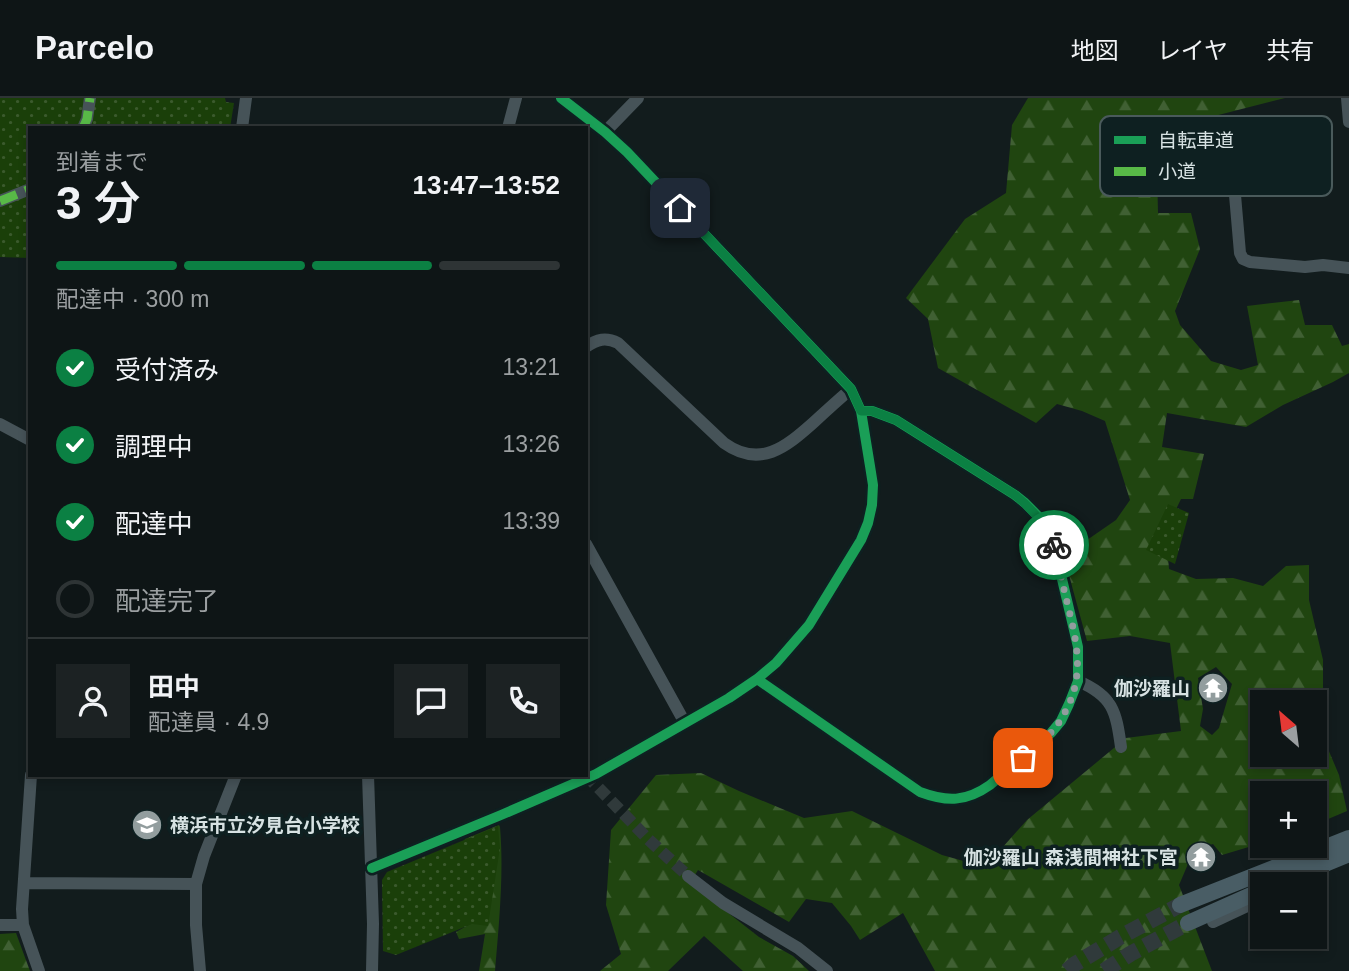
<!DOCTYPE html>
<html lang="ja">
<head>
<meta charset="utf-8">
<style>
  body { margin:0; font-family:Helvetica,"Noto Sans JP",sans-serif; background:#1c2223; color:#f1f3f6; height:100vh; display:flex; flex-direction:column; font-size:26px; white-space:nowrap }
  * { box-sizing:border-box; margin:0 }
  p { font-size:23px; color:#9b9fa1 }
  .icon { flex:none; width:38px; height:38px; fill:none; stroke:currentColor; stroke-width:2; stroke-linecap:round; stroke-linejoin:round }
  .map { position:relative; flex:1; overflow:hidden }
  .panel { position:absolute; left:28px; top:28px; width:560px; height:651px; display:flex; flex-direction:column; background:#0e1516; border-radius:0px; box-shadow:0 4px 10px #0003,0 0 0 2px #2e3435 }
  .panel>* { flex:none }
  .needle { width:46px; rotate:332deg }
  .tools { position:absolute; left:1250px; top:592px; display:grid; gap:14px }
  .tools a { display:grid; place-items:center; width:77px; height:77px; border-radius:0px; background:#0e1516; box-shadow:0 4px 10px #0003,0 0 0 2px #2e3435; font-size:35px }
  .pin { position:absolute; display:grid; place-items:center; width:60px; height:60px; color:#fff; margin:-30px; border-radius:14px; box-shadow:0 4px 10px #0006 }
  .courier { position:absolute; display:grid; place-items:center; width:70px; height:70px; margin:-35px; border:5px solid #0b8043; border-radius:50%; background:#fff; color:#222; box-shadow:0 2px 9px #0007 }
  .summary em { font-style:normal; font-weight:600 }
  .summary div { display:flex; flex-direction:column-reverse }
  .summary { display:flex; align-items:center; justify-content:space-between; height:119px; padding:0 28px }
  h1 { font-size:46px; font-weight:600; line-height:52px }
  .bar { display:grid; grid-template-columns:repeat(4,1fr); gap:10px 7px; align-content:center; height:84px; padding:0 28px }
  .bar i { height:9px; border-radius:5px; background:#2e3435 }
  .bar .current { background:#0b8043 }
  .bar p { grid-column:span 4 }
  .line { display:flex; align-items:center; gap:18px; padding:0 28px; border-top:2px solid #2e3435 }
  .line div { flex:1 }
  .round { display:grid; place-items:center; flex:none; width:74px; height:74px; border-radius:0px; background:#1c2223 }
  ol { padding:0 28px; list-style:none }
  li { display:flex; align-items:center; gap:21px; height:77px }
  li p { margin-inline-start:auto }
  li .icon { padding:7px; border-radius:50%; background:#0b8043; color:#fff; stroke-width:4 }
  li:last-child { color:#9b9fa1 }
  li i { width:38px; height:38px; border:4px solid #2e3435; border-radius:50% }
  header { display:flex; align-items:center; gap:42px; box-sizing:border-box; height:98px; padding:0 35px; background:#0e1516; border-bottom:2px solid #2e3435 }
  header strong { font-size:33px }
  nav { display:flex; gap:38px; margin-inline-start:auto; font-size:24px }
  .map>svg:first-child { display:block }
  .forest { fill:url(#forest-firs); fill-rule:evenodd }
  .park { fill:url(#park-dots) }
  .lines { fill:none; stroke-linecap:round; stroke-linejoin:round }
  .minor-tunnel { stroke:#303a3b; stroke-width:12; stroke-dasharray:12 6; stroke-linecap:butt }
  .major-tunnel { stroke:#303a3b; stroke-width:16; stroke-dasharray:16 8; stroke-linecap:butt }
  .minor { stroke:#465358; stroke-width:12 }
  .major { stroke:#495d65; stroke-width:16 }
  .quiet { stroke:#58b947; stroke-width:9; stroke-dasharray:18 9; stroke-linecap:butt }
  .cycleway-casing { stroke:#0e2021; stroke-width:15 }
  .cycleway { stroke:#1a9f57; stroke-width:10 }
  .done { stroke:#929d9e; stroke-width:7; stroke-dasharray:0 12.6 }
  .route { stroke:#0b8043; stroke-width:9 }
  .labels { text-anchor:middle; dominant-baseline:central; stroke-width:7; stroke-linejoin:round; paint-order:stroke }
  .poi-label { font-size:19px; font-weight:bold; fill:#d7e2e3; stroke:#0e2021; text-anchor:end }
  .key { fill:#0e2021; stroke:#4a5a5b; stroke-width:2 }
  .key-label { font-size:19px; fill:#d7e2e3 }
</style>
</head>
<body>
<header>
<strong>Parcelo</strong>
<nav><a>地図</a><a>レイヤ</a><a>共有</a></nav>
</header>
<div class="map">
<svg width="1349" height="873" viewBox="0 0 1349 873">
  <defs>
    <pattern id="forest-firs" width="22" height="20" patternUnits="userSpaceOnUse" patternTransform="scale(1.75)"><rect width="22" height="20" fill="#204510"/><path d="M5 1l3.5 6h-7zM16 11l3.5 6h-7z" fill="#406033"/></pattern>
    <pattern id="park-dots" width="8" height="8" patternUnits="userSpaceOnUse" patternTransform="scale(1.75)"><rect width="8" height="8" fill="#1a3f09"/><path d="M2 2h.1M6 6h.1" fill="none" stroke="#3b5a2d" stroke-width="1.8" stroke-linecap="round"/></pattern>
  </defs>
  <rect width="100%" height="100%" fill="#121c1d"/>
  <!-- forest -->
  <path class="forest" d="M1028 0H1285L1156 33 1158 115H1191L1200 151 1175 213 1180 227 1211 263 1241 272 1258 267 1247 208 1299 202 1305 227H1332L1342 248 1349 246V275L1333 284 1283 307 1246 329 1167 315 1162 349 1204 356 1193 401H1181L1161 442 1168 458 1169 471 1196 481 1233 480 1263 488 1286 468 1309 467V502L1323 562V639L1339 677 1347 713 1314 727V695H1262V745L1222 757 1213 746 1194 752 1179 787 1212 873H935L903 815 860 842 851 828 832 805 806 801 789 824 698 772 690 785 759 839 793 858 809 873H743L704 838 668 873H600L621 856 606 807 611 732 656 677 701 675 739 693 804 720 852 713 942 757 985 769 1027 722 1126 640 1181 633 1170 545 1130 538 1087 543 1067 470 1087 442 1116 422 1130 402 1105 323 1082 313 1057 306 1036 325 938 270 928 221 906 200 965 121 1006 95 1012 27ZM1216 569 1232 586 1219 630 1212 637 1200 628 1203 611 1198 580ZM1262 604H1314V656H1262Z
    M499 727 500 729C504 776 499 825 495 873H479L485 836 459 841 456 834 472 825 454 768 465 741Z
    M16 835 30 873H0V836Z"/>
  <!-- park -->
  <path class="park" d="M0 0H225L226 4 234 5 230 30H30V160L0 159Z
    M1168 406 1189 415 1175 466 1146 452Z
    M498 728 500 750 488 828 472 826 396 857 383 853 382 782 387 774Z"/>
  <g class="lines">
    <!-- minor-tunnel -->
    <path class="minor-tunnel" d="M586 677 648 741 688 778"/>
    <!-- major-tunnel -->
    <path class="major-tunnel" d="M1067 873 1075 866 1120 839 1180 807
      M1104 873 1130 856 1188 825"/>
    <!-- minor -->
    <path class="minor" d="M1347 0 1349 24
      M83 30 87 21 90 0
      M242 30 246 0
      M508 30 516 0
      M605 34 638 0
      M1230 39 1240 155 1243 161 1250 164 1305 169 1323 167 1349 170
      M0 103 30 91
      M586 249C597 241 606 239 618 245L724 345C760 371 786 349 813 325 826 313 838 302 851 291
      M0 326 30 342
      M586 446 685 625
      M757 581 920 694C947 704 966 704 990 687L1051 635 1061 623 1069 606 1078 583V549L1054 447 1039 419 1025 405 1015 397 896 322 872 313H861
      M1078 583C1113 598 1116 613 1121 649
      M31 677 22 811 23 827 39 873
      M368 677 373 826 372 873
      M372 770 501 717 596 676 729 600 757 581 776 565 809 527 861 442 868 425 872 407 873 387 870 368 861 313 851 291 627 54 605 34 561 0
      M688 778 723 805 798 850 827 873
      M24 785 196 786
      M1213 824 1262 801
      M0 827H23
      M200 873 196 827V786L204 758 236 677"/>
    <!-- major -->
    <path class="major" d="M1276 786 1349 756
      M1180 807 1349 740
      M1188 825 1262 792"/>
    <!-- quiet -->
    <path class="quiet" d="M83 30 87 21 90 0
      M0 103 30 91"/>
    <!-- cycleway casing -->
    <g class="cycleway-casing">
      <path id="cycleway" d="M757 581 920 694C947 704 966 704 990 687L1051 635 1061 623 1069 606 1078 583V549L1054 447 1039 419 1025 405 1015 397 896 322 872 313H861
        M372 770 501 717 596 676 729 600 757 581 776 565 809 527 861 442 868 425 872 407 873 387 870 368 861 313 851 291 627 54 605 34 561 0"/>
    </g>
    <!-- cycleway -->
    <use href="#cycleway" class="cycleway"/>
  </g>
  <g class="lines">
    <!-- done -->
    <path class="done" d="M1023 660C1036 648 1052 637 1061 621 1087 580 1077 545 1066 500 1062 483 1058 465 1054 447"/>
    <!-- route -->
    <path class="route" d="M680 110 851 291 861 313H872L896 322 1015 397C1033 411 1045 426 1054 447"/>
  </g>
  <!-- icons -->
  <defs>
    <g id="temple-disc" transform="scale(1.575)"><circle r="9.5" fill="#929d9e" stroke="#0e2021"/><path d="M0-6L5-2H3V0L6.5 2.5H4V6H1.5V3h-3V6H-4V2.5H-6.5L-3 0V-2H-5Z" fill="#fff"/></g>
    <g id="school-disc" transform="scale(1.575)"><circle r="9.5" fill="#929d9e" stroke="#0e2021"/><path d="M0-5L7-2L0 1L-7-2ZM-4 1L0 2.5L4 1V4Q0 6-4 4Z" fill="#fff"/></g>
  </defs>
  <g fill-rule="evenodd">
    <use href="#temple-disc" x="1213" y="590"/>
    <use href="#school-disc" x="147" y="727"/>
    <use href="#temple-disc" x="1201" y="759"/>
  </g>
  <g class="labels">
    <!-- poi labels -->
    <g class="poi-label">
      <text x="1190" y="590">伽沙羅山</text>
      <text x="170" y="727" text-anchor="start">横浜市立汐見台小学校</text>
      <text x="1178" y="759">伽沙羅山 森浅間神社下宮</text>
    </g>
  </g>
  <!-- legend -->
  <rect x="1100" y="18" width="232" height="80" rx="10" class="key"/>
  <rect x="1114" y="38" width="32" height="8" fill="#1a9f57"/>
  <rect x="1114" y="69" width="32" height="9" fill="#58b947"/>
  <g class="key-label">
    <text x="1158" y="49">自転車道</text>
    <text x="1158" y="80">小道</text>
  </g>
</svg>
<div class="tools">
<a><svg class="needle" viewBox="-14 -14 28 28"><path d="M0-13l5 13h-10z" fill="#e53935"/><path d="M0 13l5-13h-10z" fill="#9b9fa1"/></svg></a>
<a>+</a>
<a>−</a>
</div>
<div class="pin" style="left:1023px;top:660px;background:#ea580c"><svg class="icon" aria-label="bag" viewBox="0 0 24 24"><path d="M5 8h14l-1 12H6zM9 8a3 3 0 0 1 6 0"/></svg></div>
<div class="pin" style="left:680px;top:110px;background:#1f2937"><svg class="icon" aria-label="home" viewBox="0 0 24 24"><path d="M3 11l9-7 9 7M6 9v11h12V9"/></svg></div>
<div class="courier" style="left:1054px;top:447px"><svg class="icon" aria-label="bike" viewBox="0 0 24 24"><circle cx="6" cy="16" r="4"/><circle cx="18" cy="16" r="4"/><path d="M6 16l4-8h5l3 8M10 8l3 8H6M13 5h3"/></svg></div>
<section class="panel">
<div class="summary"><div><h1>3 分</h1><p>到着まで</p></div><em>13:47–13:52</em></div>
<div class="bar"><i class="current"></i><i class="current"></i><i class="current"></i><i></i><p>配達中 · 300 m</p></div>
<ol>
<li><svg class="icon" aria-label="check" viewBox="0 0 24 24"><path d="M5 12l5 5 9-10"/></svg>受付済み<p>13:21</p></li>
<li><svg class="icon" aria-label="check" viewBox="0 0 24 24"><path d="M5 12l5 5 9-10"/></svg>調理中<p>13:26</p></li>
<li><svg class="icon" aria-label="check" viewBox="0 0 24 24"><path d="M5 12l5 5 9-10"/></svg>配達中<p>13:39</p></li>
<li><i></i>配達完了</li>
</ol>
<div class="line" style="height:126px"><a class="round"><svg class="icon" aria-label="person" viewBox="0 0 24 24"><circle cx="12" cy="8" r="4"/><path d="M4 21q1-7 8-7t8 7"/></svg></a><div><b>田中</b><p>配達員 · 4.9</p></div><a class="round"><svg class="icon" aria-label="chat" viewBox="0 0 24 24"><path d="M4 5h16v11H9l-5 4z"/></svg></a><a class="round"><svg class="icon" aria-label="phone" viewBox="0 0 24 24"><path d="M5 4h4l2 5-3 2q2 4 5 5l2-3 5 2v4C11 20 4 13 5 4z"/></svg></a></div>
</section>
</div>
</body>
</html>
